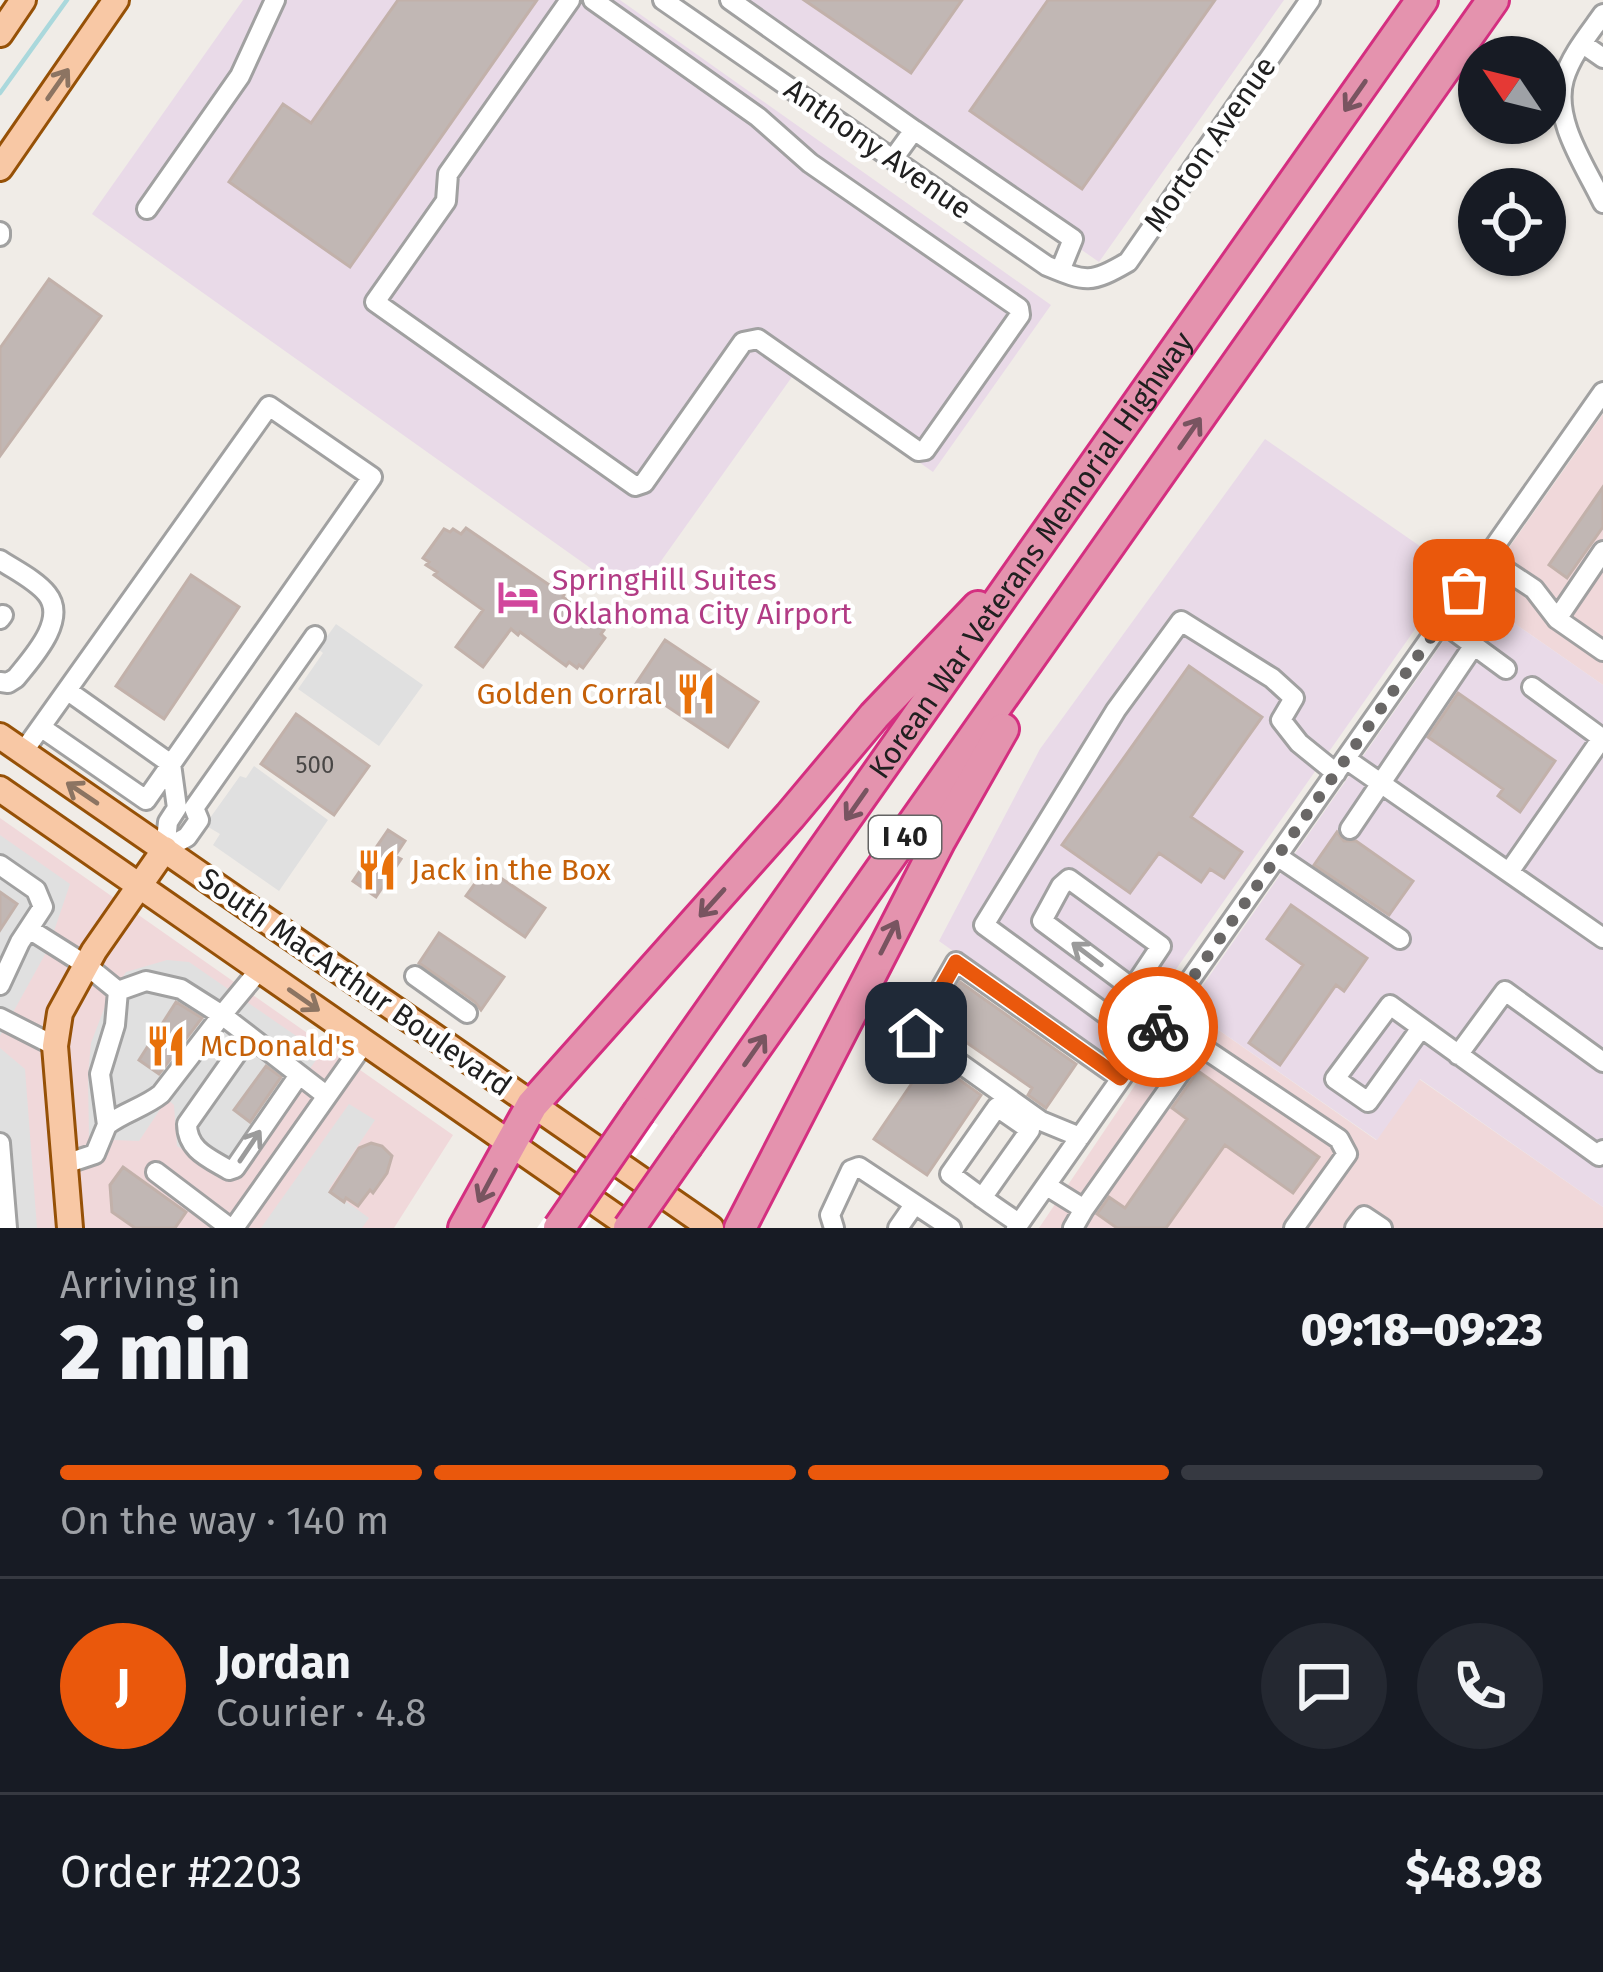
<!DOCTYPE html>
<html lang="en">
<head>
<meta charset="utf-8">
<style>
  body { margin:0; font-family:"Fira Sans",sans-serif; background:#242831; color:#f1f3f6; height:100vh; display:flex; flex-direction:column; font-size:45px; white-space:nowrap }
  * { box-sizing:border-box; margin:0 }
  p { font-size:39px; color:#9ea1a6 }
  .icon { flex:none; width:66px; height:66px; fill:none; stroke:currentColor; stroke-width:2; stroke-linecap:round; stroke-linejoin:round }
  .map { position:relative; height:1228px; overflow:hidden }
  .sheet { display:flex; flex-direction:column; background:#171b24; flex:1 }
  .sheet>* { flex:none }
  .needle { width:78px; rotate:305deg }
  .buttons { position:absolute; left:1458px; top:36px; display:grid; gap:24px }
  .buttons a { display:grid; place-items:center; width:108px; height:108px; border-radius:50%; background:#171b24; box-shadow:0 3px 9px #0004; font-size:60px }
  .pin { position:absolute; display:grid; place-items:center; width:102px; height:102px; color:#fff; margin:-51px; border-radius:24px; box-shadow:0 6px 18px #0006 }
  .courier { position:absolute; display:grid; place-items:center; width:120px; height:120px; margin:-60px; border:9px solid #ea580c; border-radius:50%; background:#fff; color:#222; box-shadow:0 3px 15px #0007 }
  .headline em { font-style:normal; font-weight:800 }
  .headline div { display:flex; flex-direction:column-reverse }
  .headline { display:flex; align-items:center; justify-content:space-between; height:204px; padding:0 60px }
  h1 { font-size:78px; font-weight:800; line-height:90px }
  .bar { display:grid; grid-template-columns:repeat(4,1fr); gap:18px 12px; align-content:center; height:144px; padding:0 60px }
  .bar i { height:15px; border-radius:9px; background:#363941 }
  .bar .active { background:#ea580c }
  .bar p { grid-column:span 4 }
  .line { display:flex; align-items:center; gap:30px; padding:0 60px; border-top:3px solid #363941 }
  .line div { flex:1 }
  .round { display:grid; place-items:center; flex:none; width:126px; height:126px; border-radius:63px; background:#242831 }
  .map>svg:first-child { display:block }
  .commercial { fill:#f0d8da }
  .industrial { fill:#e9dae8 }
  .parking { fill:#e0e0e0 }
  .pier { fill:#fff }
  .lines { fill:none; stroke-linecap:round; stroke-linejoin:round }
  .stream { stroke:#aad8dc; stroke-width:4.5 }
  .building { fill:#c1b7b4; stroke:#c2b1aa; stroke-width:3 }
  .minor-casing { stroke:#a1a1a1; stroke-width:24 }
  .major-casing { stroke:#965107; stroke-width:30 }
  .highway-casing { stroke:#d42f80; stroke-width:36 }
  .minor { stroke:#fff; stroke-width:18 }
  .major { stroke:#f8c8a5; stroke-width:24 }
  .highway { stroke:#e493ae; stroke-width:30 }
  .highway-bridge-casing { stroke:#d42f80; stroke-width:36; stroke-linecap:butt }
  .highway-bridge { stroke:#e493ae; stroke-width:30 }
  .oneway { stroke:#8c7462 }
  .oneway2 { stroke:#785460 }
  .oneway3 { stroke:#9b9b9b }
  .done { stroke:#696766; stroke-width:12; stroke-dasharray:0 21.6 }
  .route { stroke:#ea580c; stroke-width:15 }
  .labels { text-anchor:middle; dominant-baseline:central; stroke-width:9; stroke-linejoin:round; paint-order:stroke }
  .number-label { font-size:24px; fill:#484645 }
  .shield { fill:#fff; stroke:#636363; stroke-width:3 }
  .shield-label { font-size:27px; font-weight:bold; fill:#202020 }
  .street-label { font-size:30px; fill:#202020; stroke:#fff }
  .hotel-label { font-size:30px; fill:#b23c85; stroke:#fff; text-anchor:start }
  .food-label { font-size:30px; fill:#c56008; stroke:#fff; text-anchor:start }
</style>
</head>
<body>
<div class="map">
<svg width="1603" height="1228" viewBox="0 0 1603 1228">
  <rect width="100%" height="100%" fill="#f0ece7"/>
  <!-- commercial -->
  <path class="commercial" d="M1603 414V685L1475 596Z
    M0 818 453 1135 394 1228H0Z
    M1187 1008 1376 1140 1419 1079 1603 1207V1228H1039Z"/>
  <!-- industrial -->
  <path class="industrial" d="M243 0H620L1051 305 933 472 794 374 634 599 92 214Z
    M723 0H1284L1099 262Z
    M1265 439 1456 571 1110 1063 939 941 1040 749Z
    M1475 596 1603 685V1207L1420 1079 1377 1140 1187 1008Z"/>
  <!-- parking -->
  <path class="parking" d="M336 624 423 685 379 746 298 689 323 653 318 649Z
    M254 766 328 820 279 891 213 845 220 834 205 825 240 776 246 778Z
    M0 835 70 884 48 949 0 1036Z
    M167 960 189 962 321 1053 232 1179 177 1146 174 1105 167 1099 139 1141 89 1139 88 1075 91 1043 107 1001 126 972Z
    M0 1048 25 1069 37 1228H0Z
    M349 1104 375 1120 329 1189 369 1218 362 1228H261Z"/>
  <!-- pier -->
  <path class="pier" d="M625 1102 658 1125 585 1228H537Z"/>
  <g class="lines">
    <!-- stream -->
    <path class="stream" d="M0 93 67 0"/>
  </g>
  <!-- building -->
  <path class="building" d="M398 0H537L350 267 229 182 283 104 311 123Z
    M804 0H962L911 73Z
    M1048 0H1215L1082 189 970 111Z
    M49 279 101 316 0 456V348Z
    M1603 487V527L1567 578 1549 565Z
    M466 528 564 595 563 597 604 630 601 634 605 638 583 668 579 665 577 668 569 662 566 666 520 632 518 635 511 629 483 667 456 647 483 610 434 575 437 572 426 565 429 562 423 558 444 529 450 532 453 529 461 534Z
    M191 575 239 607 164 719 116 686Z
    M665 640 758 702 728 747 635 685Z
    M1189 666 1262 717 1191 817 1242 852 1224 878 1210 869 1201 882 1159 853 1130 893 1062 845Z
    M1458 693 1555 761 1520 812 1498 796 1503 789 1428 737Z
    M296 714 369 766 334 815 261 764Z
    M388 830 405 841 395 856 401 859 376 897 353 881Z
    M1337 832 1344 841H1356L1413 881 1389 915 1314 865Z
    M486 868 545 908 525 937 466 896Z
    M0 892 17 904 0 930Z
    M1291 905 1367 958 1344 991 1336 985 1280 1065 1249 1043 1303 965 1267 939Z
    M439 933 504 977 481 1010 475 1002 419 963Z
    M960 982 1076 1064 1046 1108 1028 1095 1032 1088 937 1022Z
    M176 1002 202 1018 159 1074 139 1060Z
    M929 1058 981 1095 927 1175 874 1139Z
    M266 1066 281 1077 250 1122 234 1110Z
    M1198 1071 1319 1157 1293 1193 1225 1145 1166 1228H1117L1097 1214 1109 1197 1125 1208 1187 1119 1172 1108Z
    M371 1143 382 1146 392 1156 387 1173 373 1193 370 1190 358 1206 346 1198 344 1202 330 1192 359 1148Z
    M123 1167 186 1212 175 1228H135L112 1212 110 1185Z"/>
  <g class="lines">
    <!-- minor casing -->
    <g class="minor-casing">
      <path id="minor" d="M570 0 448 174 446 201 375 302 635 486 644 483 743 342 758 339 918 451 925 450 1020 315 1019 308 810 163 758 117 593 0
        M663 0 1047 266C1086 282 1090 284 1128 262L1310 0
        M730 0 914 130 893 159
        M1603 14C1589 34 1571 55 1564 79 1552 120 1586 167 1603 203
        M1583 44 1603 58
        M914 130 1073 239 1060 271
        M147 209 240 76 275 0
        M0 232V236
        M1487 558 1534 589 1557 619 1603 651
        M0 560C15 570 36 580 47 594 68 620 32 658 16 678L8 683 0 682
        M0 619 3 615
        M1557 619 1603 551
        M1442 622 1506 669
        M1532 687 1603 739
        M68 691 171 764 177 808 168 822 165 849
        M23 752 269 406 372 477 146 800 42 728
        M1346 759 1603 938
        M1350 829 1474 645
        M165 849 187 837 199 820 194 808 315 636
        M1277 856 1400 939
        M0 865 36 890 43 907 20 942 0 985
        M1509 872 1602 738
        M29 929 86 965 118 991 146 981 181 989 222 1015 260 969
        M415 976 467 1013
        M1137 982 1132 988 1042 921 1061 886 1069 879 1161 946 1137 982 1170 1010
        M0 1018 55 1046
        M1115 1021 984 925 1116 710 1181 621 1272 678 1294 698 1281 720 1299 743 1336 773
        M1421 1028 1368 1102 1335 1079 1390 1005 1599 1156 1603 1150
        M249 1036 187 1124C187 1150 209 1158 229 1170L235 1168 299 1075
        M1458 1055 1505 991 1603 1062
        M107 1125C124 1112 145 1107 161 1094L222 1015 327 1096
        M1080 1137 1041 1121 916 1032 956 962 1120 1078
        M0 1143 7 1228
        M65 1164 95 1154 107 1125 100 1074 115 1025 118 991
        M156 1172 230 1228
        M1047 1186 1084 1209 1073 1228
        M982 1198 1030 1130 997 1107 950 1174C973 1191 995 1208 1019 1223
        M1084 1209 1192 1056 1202 1047 1339 1139 1347 1154 1294 1228
        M234 1228 365 1042
        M834 1228 830 1215 851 1170 859 1167 951 1228
        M898 1228 914 1205
        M1016 1228 1603 392
        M1355 1228 1364 1216 1382 1228"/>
    </g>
    <!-- major casing -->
    <g class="major-casing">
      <path id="major" d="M0 34 23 0
        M0 168 116 0
        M0 736 711 1228
        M0 789 632 1228
        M70 1228 55 1046 60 1013 94 951 165 849"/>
    </g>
    <!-- highway casing -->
    <g class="highway-casing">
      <g id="highway">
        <path id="s1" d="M639 1112 1422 0"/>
        <path d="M687 1145 1493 0"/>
        <path d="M464 1228 532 1105 790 816 874 716 978 607"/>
        <path d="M740 1228 940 840 1003 729"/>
      </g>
    </g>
    <!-- minor -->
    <use href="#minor" class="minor"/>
    <!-- major -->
    <use href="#major" class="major"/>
    <!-- highway -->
    <use href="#highway" class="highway"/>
    <!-- highway-bridge casing -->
    <g class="highway-bridge-casing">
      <path id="highway-bridge" d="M559 1228 639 1112
        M629 1228 687 1145"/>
    </g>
    <!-- highway-bridge -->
    <use href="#highway-bridge" class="highway-bridge"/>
  </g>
  <!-- one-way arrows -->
  <defs><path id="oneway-shaft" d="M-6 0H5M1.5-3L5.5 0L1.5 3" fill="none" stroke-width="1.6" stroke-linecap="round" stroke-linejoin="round" transform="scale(3)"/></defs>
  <g class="oneway">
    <use href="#oneway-shaft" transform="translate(58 84) rotate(-55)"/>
    <use href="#oneway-shaft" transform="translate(82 793) rotate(-146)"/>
    <use href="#oneway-shaft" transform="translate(304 1000) rotate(35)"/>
  </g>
  <g class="oneway2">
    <use href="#oneway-shaft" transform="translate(1355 96) rotate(125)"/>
    <use href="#oneway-shaft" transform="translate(1190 433) rotate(-55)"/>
    <use href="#oneway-shaft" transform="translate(856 805) rotate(125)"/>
    <use href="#oneway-shaft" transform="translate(712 903) rotate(132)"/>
    <use href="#oneway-shaft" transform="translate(889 937) rotate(-63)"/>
    <use href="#oneway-shaft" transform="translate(755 1050) rotate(-55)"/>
    <use href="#oneway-shaft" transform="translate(487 1186) rotate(118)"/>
  </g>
  <g class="oneway3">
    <use href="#oneway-shaft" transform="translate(1087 954) rotate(-143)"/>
    <use href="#oneway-shaft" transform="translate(250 1146) rotate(-56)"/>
  </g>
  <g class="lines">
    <!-- done -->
    <path class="done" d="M1158 1027 1464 590"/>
    <!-- route -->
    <path class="route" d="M916 1033 956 962 1120 1078 1158 1027"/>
  </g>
  <!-- icons -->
  <defs>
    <g id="hotel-bare" transform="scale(3.24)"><path d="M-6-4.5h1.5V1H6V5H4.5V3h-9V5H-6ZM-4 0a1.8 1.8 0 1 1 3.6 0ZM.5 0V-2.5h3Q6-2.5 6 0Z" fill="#d1479c" stroke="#fff" stroke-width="2.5" paint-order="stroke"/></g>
    <g id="restaurant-bare" transform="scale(3.24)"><path d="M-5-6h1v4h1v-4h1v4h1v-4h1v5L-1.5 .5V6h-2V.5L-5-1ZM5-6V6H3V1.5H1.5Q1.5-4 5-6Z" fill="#e8710a" stroke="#fff" stroke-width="2.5" paint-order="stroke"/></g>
  </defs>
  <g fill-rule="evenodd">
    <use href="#hotel-bare" x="518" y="597"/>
    <use href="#restaurant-bare" x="696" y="694"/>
    <use href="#restaurant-bare" x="377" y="870"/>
    <use href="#restaurant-bare" x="166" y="1046"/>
  </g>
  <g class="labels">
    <!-- number labels -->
    <g class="number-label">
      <text x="315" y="765">500</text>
    </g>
    <!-- shield labels -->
    <rect class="shield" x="869" y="816" width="72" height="42" rx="9"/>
    <g class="shield-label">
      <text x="905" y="837">I 40</text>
    </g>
    <!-- street labels -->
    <g class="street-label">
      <text transform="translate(1210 144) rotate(-55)">Morton Avenue</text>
      <text transform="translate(878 149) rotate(35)">Anthony Avenue</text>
      <text stroke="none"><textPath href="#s1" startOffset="681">Korean War Veterans Memorial Highway</textPath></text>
      <text transform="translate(355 982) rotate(35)">South MacArthur Boulevard</text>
    </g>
    <!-- hotel labels -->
    <g class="hotel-label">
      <text x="552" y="580">SpringHill Suites<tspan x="552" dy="34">Oklahoma City Airport</tspan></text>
    </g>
    <!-- food labels -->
    <g class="food-label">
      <text x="662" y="694" text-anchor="end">Golden Corral</text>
      <text x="411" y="870">Jack in the Box</text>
      <text x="200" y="1046">McDonald's</text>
    </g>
  </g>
</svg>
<div class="buttons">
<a><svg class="needle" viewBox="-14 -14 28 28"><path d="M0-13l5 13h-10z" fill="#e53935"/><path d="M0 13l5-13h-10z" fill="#9ea1a6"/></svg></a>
<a><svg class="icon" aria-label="locate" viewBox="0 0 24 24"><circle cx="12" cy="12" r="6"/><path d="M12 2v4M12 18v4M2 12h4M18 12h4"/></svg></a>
</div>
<div class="pin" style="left:1464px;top:590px;background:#ea580c"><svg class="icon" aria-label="bag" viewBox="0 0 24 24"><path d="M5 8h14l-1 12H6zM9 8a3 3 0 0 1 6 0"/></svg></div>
<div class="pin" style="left:916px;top:1033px;background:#1f2937"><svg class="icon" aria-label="home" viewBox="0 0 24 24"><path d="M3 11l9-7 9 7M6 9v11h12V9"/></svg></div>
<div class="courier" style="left:1158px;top:1027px"><svg class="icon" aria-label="bike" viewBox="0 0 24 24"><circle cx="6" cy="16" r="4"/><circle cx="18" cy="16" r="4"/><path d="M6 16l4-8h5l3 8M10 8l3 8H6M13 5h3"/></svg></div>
</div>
<section class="sheet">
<div class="headline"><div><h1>2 min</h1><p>Arriving in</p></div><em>09:18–09:23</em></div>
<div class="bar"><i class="active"></i><i class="active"></i><i class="active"></i><i></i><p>On the way · 140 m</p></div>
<div class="line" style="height:216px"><b class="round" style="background:#ea580c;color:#fff">J</b><div><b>Jordan</b><p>Courier · 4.8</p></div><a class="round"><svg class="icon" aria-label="chat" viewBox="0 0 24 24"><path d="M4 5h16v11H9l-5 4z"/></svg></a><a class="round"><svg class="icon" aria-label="phone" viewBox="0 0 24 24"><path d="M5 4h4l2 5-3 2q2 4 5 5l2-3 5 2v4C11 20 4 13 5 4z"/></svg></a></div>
<div class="line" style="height:156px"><div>Order #2203</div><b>$48.98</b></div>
</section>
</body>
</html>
